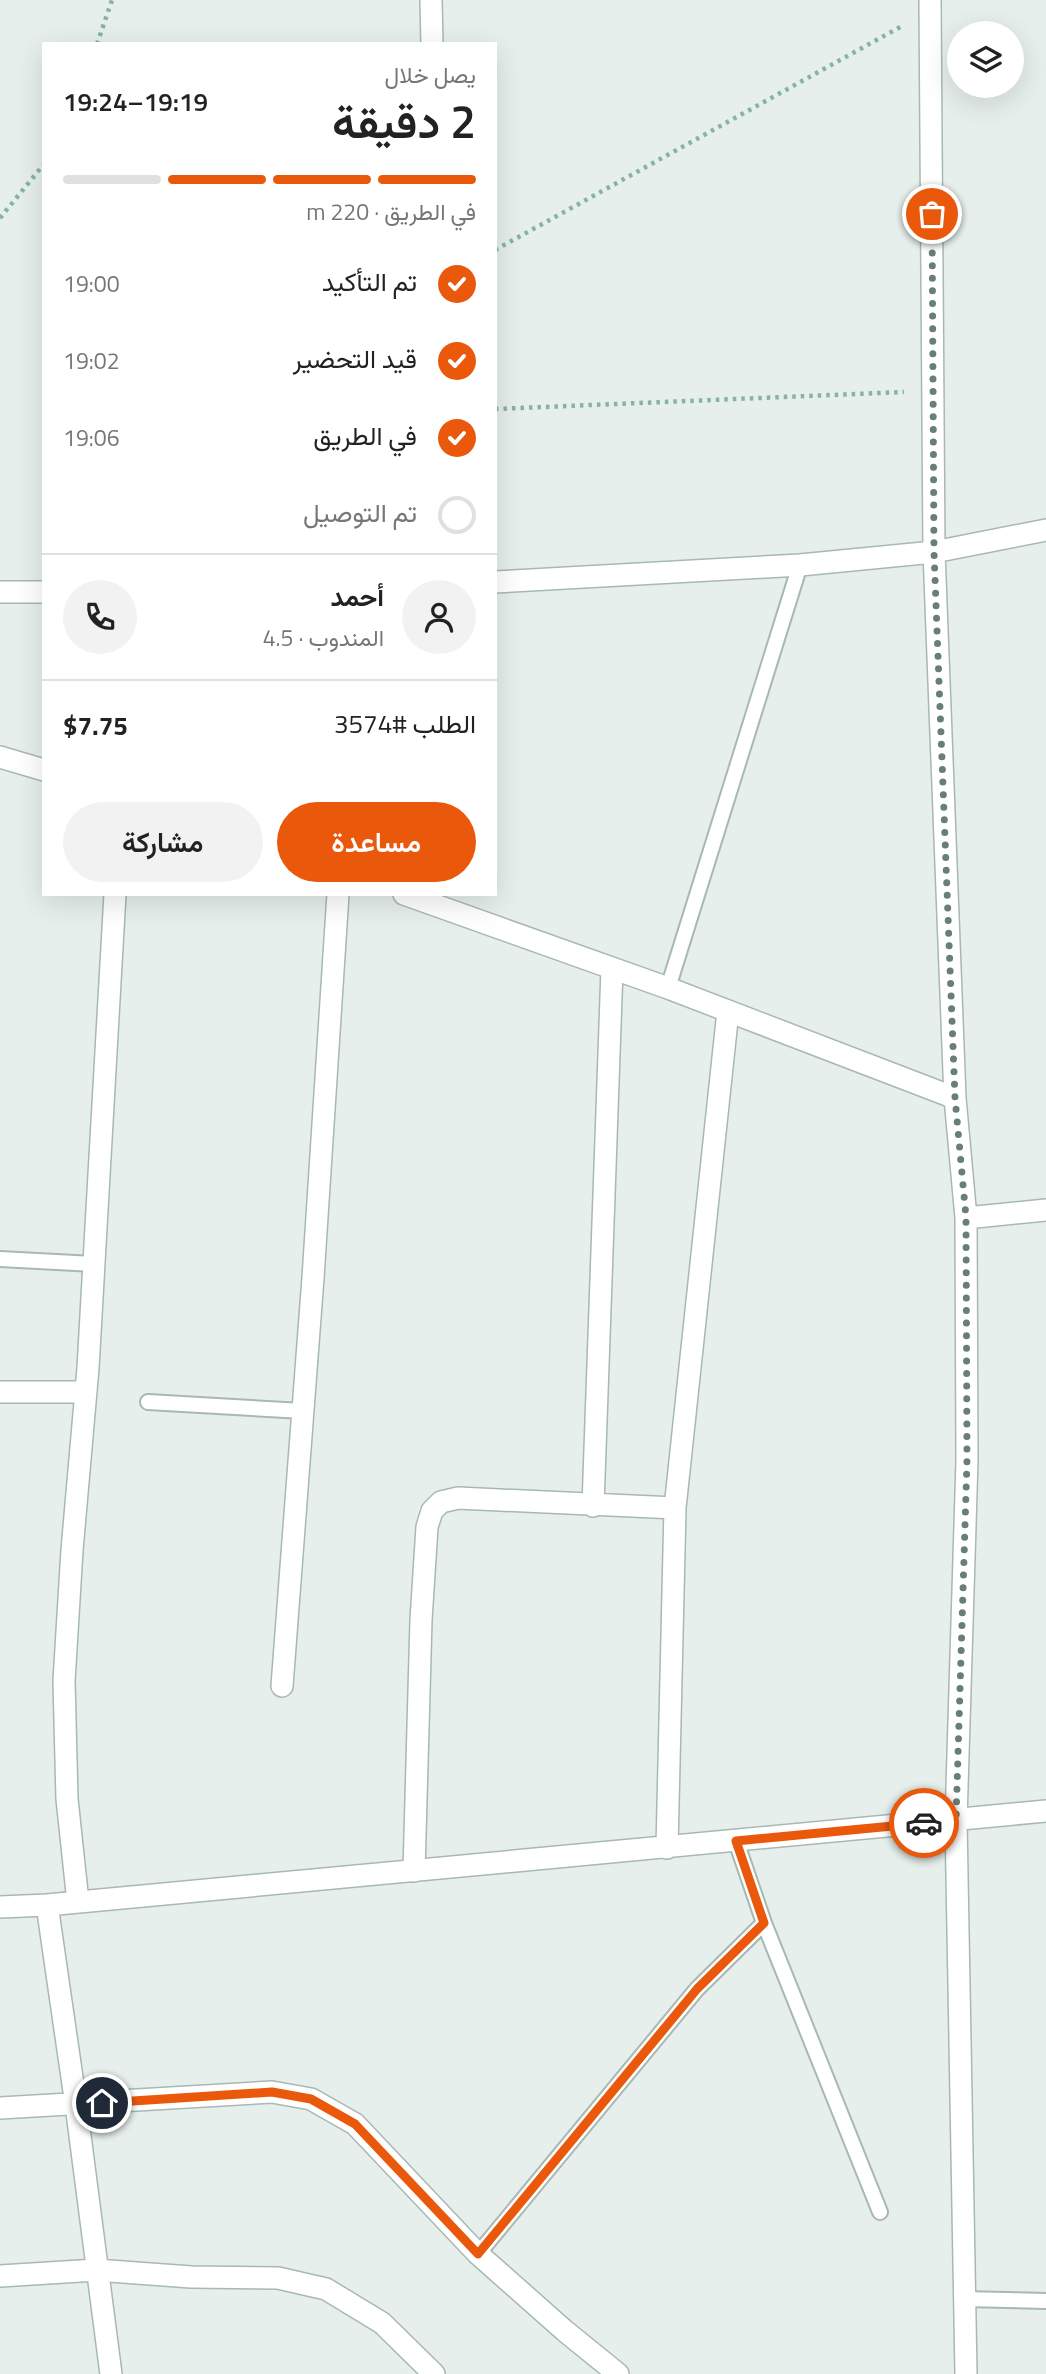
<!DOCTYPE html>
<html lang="ar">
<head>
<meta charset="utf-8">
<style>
  body { margin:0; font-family:"Titillium Web",Vazirmatn,sans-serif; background:#f2f2f2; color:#222; direction:rtl; height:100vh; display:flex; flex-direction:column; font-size:26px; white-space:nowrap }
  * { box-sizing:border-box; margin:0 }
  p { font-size:23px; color:#767676 }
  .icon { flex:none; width:38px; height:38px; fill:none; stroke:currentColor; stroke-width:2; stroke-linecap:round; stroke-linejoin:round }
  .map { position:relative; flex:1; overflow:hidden; direction:ltr }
  .details { position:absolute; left:42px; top:42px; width:455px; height:854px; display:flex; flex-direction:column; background:#fff; border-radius:0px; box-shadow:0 7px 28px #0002; direction:rtl }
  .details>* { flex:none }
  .controls { position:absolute; left:947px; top:21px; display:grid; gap:14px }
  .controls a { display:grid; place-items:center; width:77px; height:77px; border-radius:50%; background:#fff; box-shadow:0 7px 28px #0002; font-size:35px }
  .pin { position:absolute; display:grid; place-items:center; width:60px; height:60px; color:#fff; margin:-30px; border:4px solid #fff; border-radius:50%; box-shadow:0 2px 7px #0007 }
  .courier { position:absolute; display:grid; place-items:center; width:70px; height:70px; margin:-35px; border:5px solid #ea580c; border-radius:50%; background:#fff; color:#222; box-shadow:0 2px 9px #0007 }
  .head em { font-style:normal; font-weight:600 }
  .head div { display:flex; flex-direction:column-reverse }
  .head { display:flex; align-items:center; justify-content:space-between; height:119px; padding:0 21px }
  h1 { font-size:46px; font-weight:600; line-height:52px }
  .bar { display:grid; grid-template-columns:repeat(4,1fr); gap:10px 7px; align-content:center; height:84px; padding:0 21px }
  .bar i { height:9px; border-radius:5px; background:#e0e0e0 }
  .bar .active { background:#ea580c }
  .bar p { grid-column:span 4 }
  .line { display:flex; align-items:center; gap:18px; padding:0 21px; border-top:2px solid #e0e0e0 }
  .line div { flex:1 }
  .round { display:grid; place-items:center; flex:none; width:74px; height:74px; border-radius:37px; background:#f2f2f2 }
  ol { padding:0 21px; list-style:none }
  li { display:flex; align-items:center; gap:21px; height:77px }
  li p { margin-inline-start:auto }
  li .icon { padding:7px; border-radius:50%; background:#ea580c; color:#fff; stroke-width:4 }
  li:last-child { color:#767676 }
  li i { width:38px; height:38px; border:4px solid #e0e0e0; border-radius:50% }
  .action { display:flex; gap:14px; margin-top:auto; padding:14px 21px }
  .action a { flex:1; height:80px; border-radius:42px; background:#ea580c; color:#fff; font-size:28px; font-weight:600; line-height:80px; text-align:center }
  .action a+a { background:#f2f2f2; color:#222 }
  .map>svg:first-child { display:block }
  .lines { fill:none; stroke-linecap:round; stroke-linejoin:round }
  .lane-casing { stroke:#a8b8b2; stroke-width:18 }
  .street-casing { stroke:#a8b8b2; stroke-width:24 }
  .path { stroke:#86b3a5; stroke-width:4.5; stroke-dasharray:3.5 5; stroke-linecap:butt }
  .lane { stroke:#fff; stroke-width:14 }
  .street { stroke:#fff; stroke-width:21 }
  .done { stroke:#687f78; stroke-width:7; stroke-dasharray:0 12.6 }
  .route { stroke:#ea580c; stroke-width:9 }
</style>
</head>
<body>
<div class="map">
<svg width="1046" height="2374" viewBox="0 0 1046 2374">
  <rect width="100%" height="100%" fill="#e6efeb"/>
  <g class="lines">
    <!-- lane casing -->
    <g class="lane-casing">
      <path id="lane" d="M668 988 800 565
        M0 1259 94 1264
        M148 1402 303 1411
        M736 1841 764 1923 880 2212
        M478 2254 697 1989 764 1923
        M963 2299 1046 2301"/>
    </g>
    <!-- street casing -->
    <g class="street-casing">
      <path id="street" d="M431 0 432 44
        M930 0 934 552 955 1098 966 1218 967 1460 956 1820 966 2374
        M495 582 800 565 934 552 1046 530
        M0 592H44
        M0 757 44 770
        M404 894 668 988 955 1098
        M966 1218 1046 1210
        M0 1392H85
        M593 1506 612 969
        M282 1686 313 1278 338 894
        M667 1848 675 1508 728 1011
        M414 1871 421 1620 427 1527 432 1511 441 1502 458 1498 675 1508
        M78 1902 67 1799 64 1681 72 1550 88 1368 115 894
        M47 1905 76 2105 111 2374
        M0 1907 47 1905 1046 1811
        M0 2108 272 2092 311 2099 355 2124 478 2254 565 2331 618 2374
        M0 2276 96 2270 191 2277 278 2278 326 2289 382 2323 434 2374"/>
    </g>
    <!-- path -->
    <path class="path" d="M97 44 112 0
      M0 218 44 164
      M495 250 902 26
      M495 409 904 392"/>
    <!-- lane -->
    <use href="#lane" class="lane"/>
    <!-- street -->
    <use href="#street" class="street"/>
  </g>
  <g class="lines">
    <!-- done -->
    <path class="done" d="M924 1823 956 1820 967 1460 966 1217 955 1098 934 552 932 214"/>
    <!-- route -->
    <path class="route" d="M102 2103 272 2092 311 2099 355 2124 478 2254 697 1989 764 1923 736 1841 924 1823"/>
  </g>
</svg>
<div class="controls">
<a><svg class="icon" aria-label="layers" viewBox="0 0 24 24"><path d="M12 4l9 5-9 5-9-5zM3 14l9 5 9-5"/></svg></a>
</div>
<div class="pin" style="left:932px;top:214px;background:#ea580c"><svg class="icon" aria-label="bag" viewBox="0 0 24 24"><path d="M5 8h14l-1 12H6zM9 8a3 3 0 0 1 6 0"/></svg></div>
<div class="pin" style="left:102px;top:2103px;background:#1f2937"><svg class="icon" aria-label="home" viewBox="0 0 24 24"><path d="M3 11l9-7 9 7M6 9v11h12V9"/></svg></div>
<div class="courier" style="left:924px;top:1823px"><svg class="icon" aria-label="car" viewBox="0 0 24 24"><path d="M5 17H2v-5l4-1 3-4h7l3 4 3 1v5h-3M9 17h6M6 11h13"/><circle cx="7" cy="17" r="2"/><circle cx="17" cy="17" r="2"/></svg></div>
<section class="details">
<div class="head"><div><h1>2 دقيقة</h1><p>يصل خلال</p></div><em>19:19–19:24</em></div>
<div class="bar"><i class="active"></i><i class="active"></i><i class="active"></i><i></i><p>في الطريق · 220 m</p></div>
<ol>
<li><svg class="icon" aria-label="check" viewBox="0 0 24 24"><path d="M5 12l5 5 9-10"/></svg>تم التأكيد<p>19:00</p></li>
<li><svg class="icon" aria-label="check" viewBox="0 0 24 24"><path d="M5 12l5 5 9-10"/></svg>قيد التحضير<p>19:02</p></li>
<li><svg class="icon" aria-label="check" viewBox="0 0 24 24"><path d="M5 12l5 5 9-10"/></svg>في الطريق<p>19:06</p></li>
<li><i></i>تم التوصيل</li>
</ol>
<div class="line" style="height:126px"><a class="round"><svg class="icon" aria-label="person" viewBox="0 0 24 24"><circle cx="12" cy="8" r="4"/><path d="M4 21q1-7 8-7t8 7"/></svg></a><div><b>أحمد</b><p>المندوب · 4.5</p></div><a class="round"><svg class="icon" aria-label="phone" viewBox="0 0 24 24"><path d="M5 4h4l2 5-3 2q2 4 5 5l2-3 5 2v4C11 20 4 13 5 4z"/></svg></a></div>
<div class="line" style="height:91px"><div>الطلب #3574</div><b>$7.75</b></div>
<div class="action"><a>مساعدة</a><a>مشاركة</a></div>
</section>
</div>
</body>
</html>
